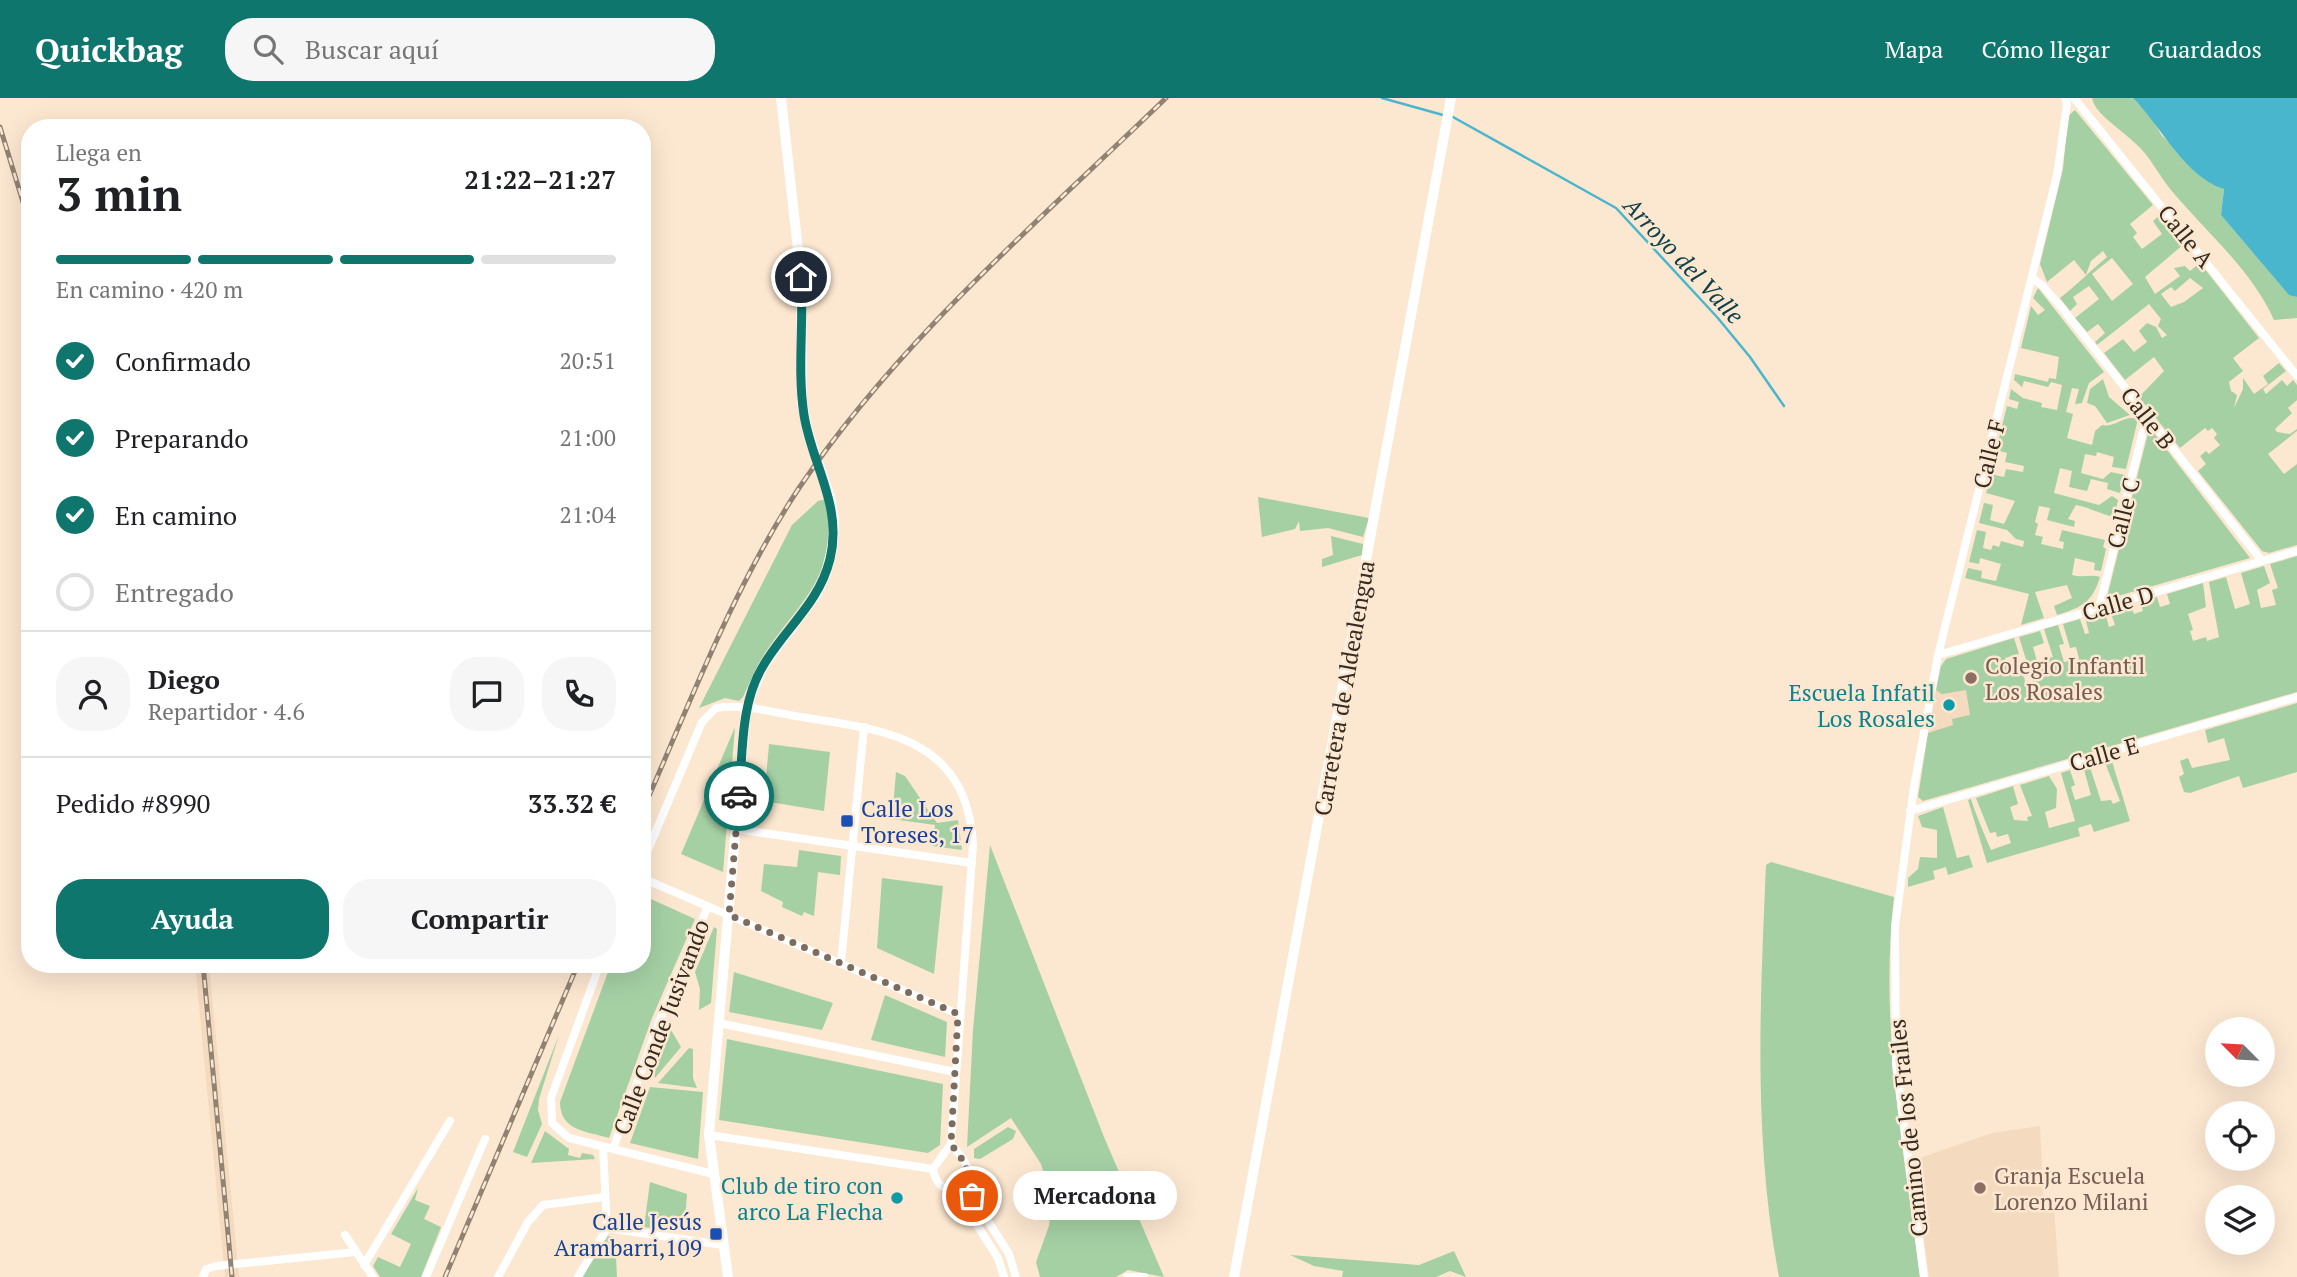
<!DOCTYPE html>
<html lang="es">
<head>
<meta charset="utf-8">
<style>
  body { margin:0; font-family:"PT Serif",serif; background:#f6f6f6; color:#202124; height:100vh; display:flex; flex-direction:column; font-size:26px; white-space:nowrap }
  * { box-sizing:border-box; margin:0 }
  p { font-size:23px; color:#757577 }
  .icon { flex:none; width:38px; height:38px; fill:none; stroke:currentColor; stroke-width:2; stroke-linecap:round; stroke-linejoin:round }
  .map { position:relative; flex:1; overflow:hidden }
  .details { position:absolute; left:21px; top:21px; width:630px; height:854px; display:flex; flex-direction:column; background:#fff; border-radius:28px; box-shadow:0 7px 28px #0002 }
  .details>* { flex:none }
  .needle { width:46px; rotate:294deg }
  .fabs { position:absolute; left:2205px; top:919px; display:grid; gap:14px }
  .fabs a { display:grid; place-items:center; width:70px; height:70px; border-radius:50%; background:#fff; box-shadow:0 7px 28px #0002; font-size:35px }
  .pin { position:absolute; display:grid; place-items:center; width:60px; height:60px; color:#fff; margin:-30px; border:4px solid #fff; border-radius:50%; box-shadow:0 2px 7px #0007 }
  .courier { position:absolute; display:grid; place-items:center; width:70px; height:70px; margin:-35px; border:5px solid #0f766e; border-radius:50%; background:#fff; color:#222; box-shadow:0 2px 9px #0007 }
  .bubble { position:absolute; height:49px; border-radius:24px; background:#fff; box-shadow:0 7px 28px #0002; font-size:23px; font-weight:700; line-height:49px; text-align:center }
  .head em { font-style:normal; font-weight:700 }
  .head div { display:flex; flex-direction:column-reverse }
  .head { display:flex; align-items:center; justify-content:space-between; height:119px; padding:0 35px }
  h1 { font-size:46px; font-weight:700; line-height:52px }
  .bar { display:grid; grid-template-columns:repeat(4,1fr); gap:10px 7px; align-content:center; height:84px; padding:0 35px }
  .bar i { height:9px; border-radius:5px; background:#e0e0e0 }
  .bar .active { background:#0f766e }
  .bar p { grid-column:span 4 }
  .line { display:flex; align-items:center; gap:18px; padding:0 35px; border-top:2px solid #e0e0e0 }
  .line div { flex:1 }
  .round { display:grid; place-items:center; flex:none; width:74px; height:74px; border-radius:28px; background:#f6f6f6 }
  ol { padding:0 35px; list-style:none }
  li { display:flex; align-items:center; gap:21px; height:77px }
  li p { margin-inline-start:auto }
  li .icon { padding:7px; border-radius:50%; background:#0f766e; color:#fff; stroke-width:4 }
  li:last-child { color:#757577 }
  li i { width:38px; height:38px; border:4px solid #e0e0e0; border-radius:50% }
  .cta { display:flex; gap:14px; margin-top:auto; padding:14px 35px }
  .cta a { flex:1; height:80px; border-radius:28px; background:#0f766e; color:#fff; font-size:28px; font-weight:700; line-height:80px; text-align:center }
  .cta a+a { background:#f6f6f6; color:#202124 }
  header { display:flex; align-items:center; gap:42px; box-sizing:border-box; height:98px; padding:0 35px; background:#0f766e; color:#fff }
  header strong { font-size:33px }
  nav { display:flex; gap:38px; margin-inline-start:auto; font-size:24px }
  .search { width:490px; height:63px; background:#f6f6f6; display:flex; align-items:center; gap:18px; box-sizing:border-box; padding:0 24px; border-radius:28px; color:#757577; font-size:26px }
  .map>svg:first-child { display:block }
  .built { fill:#f4dabe }
  .green { fill:#a5d0a4; fill-rule:evenodd }
  .water { fill:#4ab6ce }
  .lines { fill:none; stroke-linecap:round; stroke-linejoin:round }
  .stream { stroke:#4ab6ce; stroke-width:2.5 }
  .street { stroke:#fff; stroke-width:8 }
  .secondary { stroke:#fff; stroke-width:10 }
  .rail-casing { stroke:#918373; stroke-width:5 }
  .rail { stroke:#fce7d0; stroke-width:2.5; stroke-dasharray:8; stroke-linecap:butt }
  .done { stroke:#7a6d60; stroke-width:7; stroke-dasharray:0 12.6 }
  .route { stroke:#0f766e; stroke-width:9 }
  .education-dot { fill:#8d6e63; stroke:#fce7d0; stroke-width:2.5 }
  .culture-dot { fill:#0f9aa8; stroke:#fce7d0; stroke-width:2.5 }
  .transit-dot { fill:#1a4fb4; stroke:#fce7d0; stroke-width:2.5 }
  .labels { text-anchor:middle; dominant-baseline:central; stroke-width:5; stroke-linejoin:round; paint-order:stroke }
  .street-label { font-size:23px; fill:#342c23; stroke:#fce7d0 }
  .education-label { font-size:23px; fill:#785e54; stroke:#fce7d0; text-anchor:start }
  .culture-label { font-size:23px; fill:#0d838f; stroke:#fce7d0; text-anchor:end }
  .transit-label { font-size:23px; fill:#164399; stroke:#fce7d0; text-anchor:start }
  .water-label { font-size:24px; font-style:italic; fill:#10404b; stroke:#fce7d0 }
</style>
</head>
<body>
<header>
<strong>Quickbag</strong>
<div class="search"><svg class="icon" aria-label="search" viewBox="0 0 24 24"><circle cx="10" cy="10" r="6"/><path d="M15 15l6 6"/></svg>Buscar aquí</div>
<nav><a>Mapa</a><a>Cómo llegar</a><a>Guardados</a></nav>
</header>
<div class="map">
<svg width="2297" height="1179" viewBox="0 0 2297 1179">
  <rect width="100%" height="100%" fill="#fce7d0"/>
  <!-- built -->
  <path class="built" d="M1950 559 2011 610 1928 635 1941 568Z
    M195 866H209L239 1179H225Z
    M2040 1028 2044 1111H2054L2059 1179H1929L1915 1074 1920 1060 1992 1035Z"/>
  <!-- green -->
  <path class="green" d="M2092 0H2133L2150 17 2162 38 2224 91 2221 117 2289 196 2297 199V220L2274 222C2252 172 2205 133 2171 92 2158 76 2150 58 2135 45 2123 33 2094 15 2092 0Z
    M2075 12 2153 107 2130 126 2137 135 2133 139 2142 151 2162 136 2153 123 2161 116 2184 146 2145 179 2155 196 2180 178 2174 170 2185 168 2190 173 2200 165 2259 240 2233 260 2243 273 2229 284 2231 293 2237 297 2234 310 2243 291V280L2254 296 2268 286 2263 278 2279 265 2286 273 2263 291 2266 296 2282 282 2287 288 2293 282 2297 287V302L2288 310 2292 315 2275 331 2277 334 2290 336 2297 331V333L2268 356 2284 376 2297 366V447L2269 455 2262 453 2198 373 2206 366 2200 358 2206 353 2209 356 2220 347 2214 340 2217 336 2212 330 2208 333 2205 330 2180 350 2139 299 2164 273 2154 259 2125 282 2104 255 2123 241 2134 254 2147 244 2139 233 2147 225 2156 229 2162 240 2167 237 2158 228 2161 221 2149 206 2097 247 2095 244 2105 235 2098 226 2087 234 2075 220 2099 201 2089 188 2073 199 2077 206 2070 213 2060 200C2078 186 2091 172 2107 159L2103 153 2091 163 2086 177 2074 162 2047 184 2040 166 2063 71 2068 18ZM2112 160 2133 186 2112 203 2092 176ZM2190 180 2203 190 2184 204 2171 209 2161 196 2171 189 2175 193Z
    M2038 190 2104 274 2089 285 2082 305 2075 306 2079 291 2072 290 2066 314 2073 316 2067 340 2092 347 2095 333 2102 327C2115 330 2124 316 2138 321L2126 371 2112 369 2114 359 2097 354 2096 358 2085 356 2081 375 2103 381 2111 374 2125 377 2120 395 2107 391 2108 385 2091 381 2087 393 2069 389 2072 373 2060 370 2054 395 2099 407 2112 398 2118 402 2114 419C2100 416 2091 410 2076 407L2068 421 2075 423 2074 429 2047 422 2050 410 2039 408 2035 424 2038 426 2035 437 2043 439 2041 446 2063 451 2064 444 2059 443 2062 432 2105 442 2103 449 2106 451 2101 473 2094 472 2095 465 2075 460 2072 477C2083 480 2090 476 2100 479 2092 505 2082 509 2057 517L2054 508 2072 500 2067 487 2035 494 2044 520 2021 527 2029 496 1965 480 1968 470 1982 473 1981 480 1996 483 2001 466 1980 460 1979 466 1969 464 1977 432 1986 434 1983 450 1991 452 1993 447 1999 449 2001 443 2023 449 2024 443 2016 441 2007 432 1979 425 1984 405 1993 407 1990 422 2004 426 2015 403 1986 395 1991 376 2004 379 2006 371 2023 374 2024 368 2005 364 2007 355 1996 352 2007 308 2017 311 2019 304 2009 301 2011 291 2023 300 2042 305 2041 309 2057 312 2062 287 2051 284 2048 289 2024 283 2022 289 2014 282 2015 276 2048 284 2049 280 2056 281 2059 259 2021 250 2031 208 2038 217 2045 212 2033 200Z
    M2103 281 2109 299 2130 317 2107 325 2095 308 2087 305 2090 291Z
    M2148 335H2154L2250 460 2111 500 2108 495Z
    M1258 399 1369 420 1363 439 1328 430 1300 433 1299 423 1295 431 1262 439Z
    M826 401C837 481 805 496 765 555 756 569 750 584 743 599L739 603 725 600 699 610 792 427 818 403Z
    M1331 438 1363 446 1362 457 1322 469V461L1333 457Z
    M2297 458V594L1923 703 1918 699 1928 635 1953 627 1952 621 1970 617 1966 592 1942 596 1936 592 1941 568 1946 561 2014 540 2019 556 2005 560 2009 576 2023 572 2026 590 2029 589 2032 599 2037 597 2019 539 2040 533 2044 545 2033 549 2037 563 2053 559 2044 531 2058 527 2064 546 2059 547 2064 564 2070 563 2072 566 2079 561 2076 549 2070 550 2063 526 2080 521 2085 536 2089 535 2085 519 2105 514 2109 529 2115 527 2110 512 2130 506 2134 516 2143 513 2140 504 2157 499 2160 509 2170 506 2167 496 2203 485 2206 509 2188 516 2193 532 2190 533 2193 543 2206 539 2207 543 2219 539 2209 484 2226 479 2235 511 2250 506 2241 475 2264 468 2270 485 2257 492 2261 510 2276 507 2272 492 2278 490 2270 466Z
    M2297 605V674L2243 690 2239 678 2190 695 2184 694 2179 679 2184 676 2180 663 2188 660 2192 670 2230 662 2224 640 2208 645 2205 632Z
    M735 629 723 774 681 756Z
    M769 646 830 654 824 713 764 703Z
    M2111 660 2130 723 2094 734 2091 726 2078 730 2080 738 1987 765 1968 702 1971 701C1977 720 1984 735 1991 752L2011 745 2008 736 1997 739 1996 734 1990 735 1976 700 2013 688 2018 706 2010 709 2014 722 2028 723 2027 719 2032 718 2020 687 2049 678 2057 691 2056 710 2045 714 2049 730 2075 723 2061 675 2070 672 2075 687 2071 689 2075 702 2091 697 2083 668 2089 666 2101 703 2111 702 2113 706 2120 703 2104 662Z
    M896 674 905 678 937 725 958 722 962 752 932 748 935 727 892 721Z
    M1943 709 1957 760 1969 757 1973 769 1948 777 1946 769 1933 773 1935 781 1908 789V780L1918 771 1920 759 1937 760V732L1922 729 1918 718Z
    M990 747 1104 1039 1164 1179 1128 1172 1116 1179H1040L1036 1164 1049 1128 1051 1099 1041 1066 1011 1020 967 1049 973 932Z
    M799 752 841 758 840 777 818 774 814 818 804 814 802 818 782 809 783 804 761 793 764 766 797 769Z
    M1771 764 1894 799C1879 927 1904 1052 1920 1179H1779C1753 1042 1760 906 1766 767Z
    M882 780 943 788 934 876 877 850Z
    M642 797 695 821 652 920 609 1040C586 1033 560 1033 560 1004L611 866H642Z
    M714 829 717 831 711 905 699 912 700 891 695 874Z
    M734 874 833 905 822 932 729 914Z
    M885 897 947 924 945 959 871 942Z
    M671 932 681 949 655 980 654 976Z
    M559 937 539 1001 538 1012 542 1026 527 1059 513 1054Z
    M727 941 943 986 940 1047 928 1055 719 1022Z
    M689 950 693 951V980L697 990 658 985Z
    M650 989 703 994 698 1061 630 1045Z
    M1008 1029 1016 1033 1013 1041 980 1061 974 1060V1051Z
    M545 1033 569 1051 568 1057 580 1060 582 1055 593 1057 595 1061 531 1065Z
    M650 1084 687 1096 685 1123 678 1122 675 1134 644 1129Z
    M418 1090 415 1102 430 1108 424 1121 441 1129 421 1179H380L373 1168 378 1159 400 1169 411 1146 391 1136Z
    M608 1138 615 1140 617 1179H582Z
    M1454 1153 1466 1179 1450 1173 1436 1179H1342L1343 1173 1314 1168 1290 1157 1419 1167Z"/>
  <!-- water -->
  <path class="water" d="M2133 0H2297V199L2289 197 2221 117 2224 91C2186 80 2160 27 2133 0Z"/>
  <g class="lines">
    <!-- stream -->
    <path class="stream" d="M1382 0 1443 17
      M1453 19 1616 110 1717 219 1750 259 1784 308"/>
    <!-- street -->
    <path class="street" d="M2074 0 2297 278
      M2032 180 2042 187 2062 210 2262 463
      M2099 510 2143 333 2149 320
      M1938 557 2297 453
      M1910 713 2297 599
      M735 731 972 765
      M642 766 702 624 716 610C742 605 775 615 801 619 886 632 967 640 973 747L951 1046 933 1071C938 1103 974 1092 967 1069 965 1061 956 1053 951 1046
      M642 780 958 916
      M841 865 864 629
      M600 866 551 1000 552 1025 569 1040 713 1076
      M719 925 955 974
      M709 1037 933 1071
      M613 1051 659 924 708 808
      M964 1085 1009 1156 1016 1179
      M954 1091 998 1160 1004 1179
      M607 1130 723 1147
      M345 1137 373 1179
      M364 1167 450 1023
      M203 1179 206 1171 216 1168 355 1154
      M426 1179 485 1041
      M498 1179 528 1124 543 1107 605 1099
      M578 1179 607 1130 603 1049
      M1127 1179H1144
      M1924 1179 1896 967 1895 829 1914 689 1938 557 2057 77 2067 6 2065 0"/>
    <!-- secondary -->
    <path class="secondary" d="M728 1179 709 1037 746 611 763 568 816 497 826 476 833 446 834 421 830 399 808 334 802 304 801 179 781 0
      M1234 1179 1451 0"/>
    <!-- rail casing -->
    <g class="rail-casing">
      <path id="rail" d="M0 29 30 127
        M642 714C690 605 733 490 799 390 899 242 1039 123 1166 0
        M203 866 232 1179
        M445 1179 578 866"/>
    </g>
    <!-- rail -->
    <use href="#rail" class="rail"/>
  </g>
  <g class="lines">
    <!-- done -->
    <path class="done" d="M739 698 729 817 958 916 951 1046 967 1068 964 1085 972 1098"/>
    <!-- route -->
    <path class="route" d="M739 698C743 655 740 606 763 568 785 530 819 506 830 461 843 408 812 367 804 317 797 272 804 225 801 179"/>
  </g>
  <!-- markers -->
  <g class="education-dot">
    <circle cx="1971" cy="580" r="7"/>
    <circle cx="1980" cy="1090" r="7"/>
  </g>
  <g class="culture-dot">
    <circle cx="1949" cy="607" r="7"/>
    <circle cx="897" cy="1100" r="7"/>
  </g>
  <g class="transit-dot">
    <rect x="840" y="716" width="14" height="14" rx="3.5"/>
    <rect x="709" y="1129" width="14" height="14" rx="3.5"/>
  </g>
  <g class="labels">
    <!-- street labels -->
    <g class="street-label">
      <text transform="translate(2186 138) rotate(51)">Calle A</text>
      <text transform="translate(2148 320) rotate(52)">Calle B</text>
      <text transform="translate(1989 356) rotate(-76)">Calle F</text>
      <text transform="translate(2123 415) rotate(-76)">Calle C</text>
      <text transform="translate(2118 505) rotate(-16)">Calle D</text>
      <text transform="translate(1344 590) rotate(-80)">Carretera de Aldealengua</text>
      <text transform="translate(2104 656) rotate(-16)">Calle E</text>
      <text transform="translate(661 929) rotate(-69)">Calle Conde Jusivando</text>
      <text transform="translate(1908 1030) rotate(-96)">Camino de los Frailes</text>
    </g>
    <!-- education labels -->
    <g class="education-label">
      <text x="1985" y="567">Colegio Infantil<tspan x="1985" dy="26">Los Rosales</tspan></text>
      <text x="1994" y="1077">Granja Escuela<tspan x="1994" dy="26">Lorenzo Milani</tspan></text>
    </g>
    <!-- culture labels -->
    <g class="culture-label">
      <text x="1935" y="594">Escuela Infatil<tspan x="1935" dy="26">Los Rosales</tspan></text>
      <text x="883" y="1087">Club de tiro con<tspan x="883" dy="26">arco La Flecha</tspan></text>
    </g>
    <!-- transit labels -->
    <g class="transit-label">
      <text x="861" y="710">Calle Los<tspan x="861" dy="26">Toreses, 17</tspan></text>
      <text x="702" y="1123" text-anchor="end">Calle Jesús<tspan x="702" dy="26">Arambarri,109</tspan></text>
    </g>
    <!-- water labels -->
    <g class="water-label">
      <text transform="translate(1684 162) rotate(47)">Arroyo del Valle</text>
    </g>
  </g>
</svg>
<div class="fabs">
<a><svg class="needle" viewBox="-14 -14 28 28"><path d="M0-13l5 13h-10z" fill="#e53935"/><path d="M0 13l5-13h-10z" fill="#757577"/></svg></a>
<a><svg class="icon" aria-label="locate" viewBox="0 0 24 24"><circle cx="12" cy="12" r="6"/><path d="M12 2v4M12 18v4M2 12h4M18 12h4"/></svg></a>
<a><svg class="icon" aria-label="layers" viewBox="0 0 24 24"><path d="M12 4l9 5-9 5-9-5zM3 14l9 5 9-5"/></svg></a>
</div>
<div class="pin" style="left:972px;top:1098px;background:#ea580c"><svg class="icon" aria-label="bag" viewBox="0 0 24 24"><path d="M5 8h14l-1 12H6zM9 8a3 3 0 0 1 6 0"/></svg></div>
<div class="pin" style="left:801px;top:179px;background:#1f2937"><svg class="icon" aria-label="home" viewBox="0 0 24 24"><path d="M3 11l9-7 9 7M6 9v11h12V9"/></svg></div>
<div class="courier" style="left:739px;top:698px"><svg class="icon" aria-label="car" viewBox="0 0 24 24"><path d="M5 17H2v-5l4-1 3-4h7l3 4 3 1v5h-3M9 17h6M6 11h13"/><circle cx="7" cy="17" r="2"/><circle cx="17" cy="17" r="2"/></svg></div>
<div class="bubble" style="left:1013px;top:1073px;width:164px">Mercadona</div>
<section class="details">
<div class="head"><div><h1>3 min</h1><p>Llega en</p></div><em>21:22–21:27</em></div>
<div class="bar"><i class="active"></i><i class="active"></i><i class="active"></i><i></i><p>En camino · 420 m</p></div>
<ol>
<li><svg class="icon" aria-label="check" viewBox="0 0 24 24"><path d="M5 12l5 5 9-10"/></svg>Confirmado<p>20:51</p></li>
<li><svg class="icon" aria-label="check" viewBox="0 0 24 24"><path d="M5 12l5 5 9-10"/></svg>Preparando<p>21:00</p></li>
<li><svg class="icon" aria-label="check" viewBox="0 0 24 24"><path d="M5 12l5 5 9-10"/></svg>En camino<p>21:04</p></li>
<li><i></i>Entregado</li>
</ol>
<div class="line" style="height:126px"><a class="round"><svg class="icon" aria-label="person" viewBox="0 0 24 24"><circle cx="12" cy="8" r="4"/><path d="M4 21q1-7 8-7t8 7"/></svg></a><div><b>Diego</b><p>Repartidor · 4.6</p></div><a class="round"><svg class="icon" aria-label="chat" viewBox="0 0 24 24"><path d="M4 5h16v11H9l-5 4z"/></svg></a><a class="round"><svg class="icon" aria-label="phone" viewBox="0 0 24 24"><path d="M5 4h4l2 5-3 2q2 4 5 5l2-3 5 2v4C11 20 4 13 5 4z"/></svg></a></div>
<div class="line" style="height:91px"><div>Pedido #8990</div><b>33.32 €</b></div>
<div class="cta"><a>Ayuda</a><a>Compartir</a></div>
</section>
</div>
</body>
</html>
